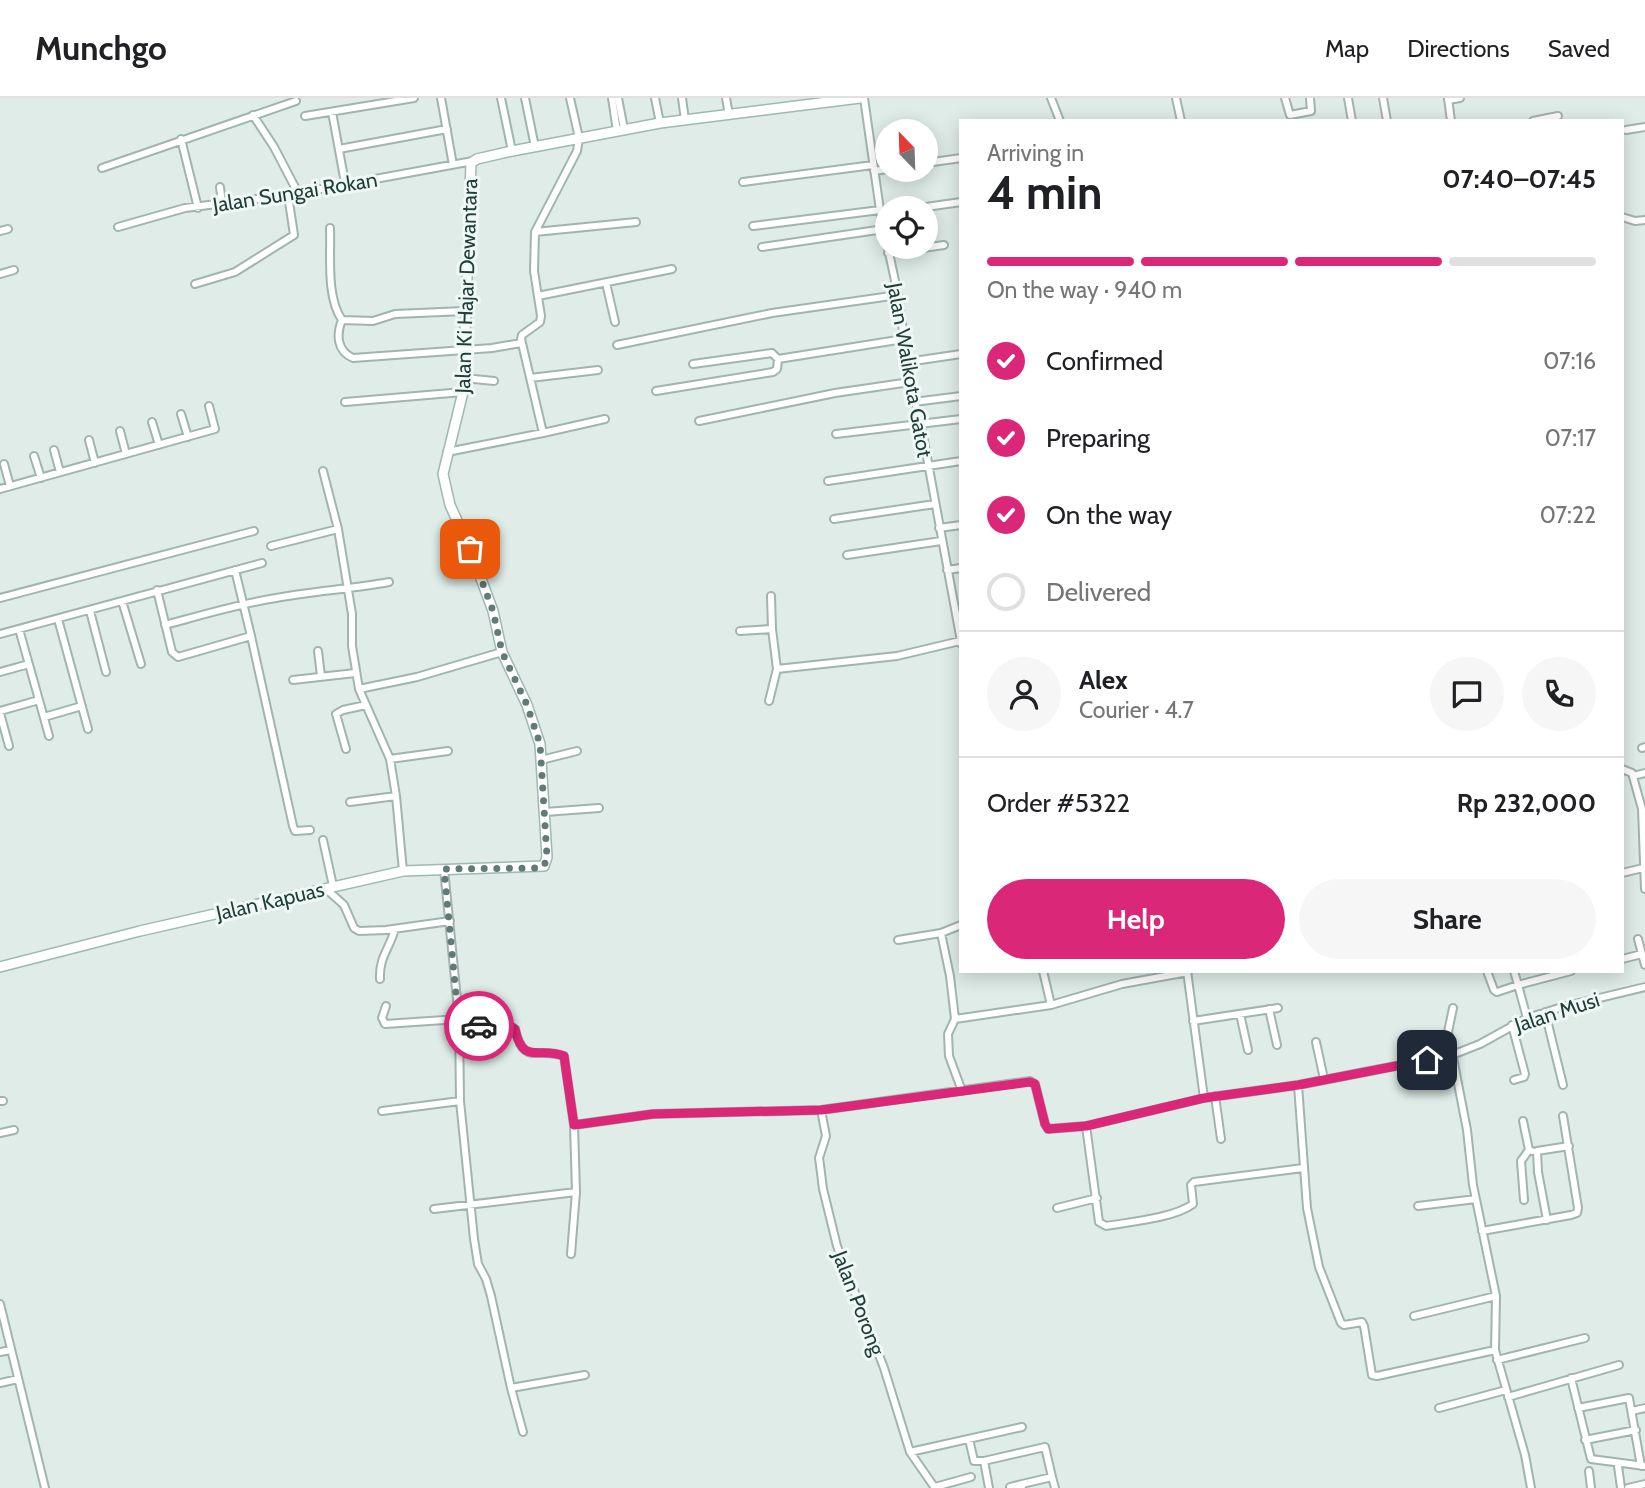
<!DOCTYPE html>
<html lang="en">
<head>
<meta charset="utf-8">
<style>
  body { margin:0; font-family:Cabin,sans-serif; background:#f6f6f6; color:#202124; height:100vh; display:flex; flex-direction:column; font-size:26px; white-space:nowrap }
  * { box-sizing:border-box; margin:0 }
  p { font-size:23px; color:#757577 }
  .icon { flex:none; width:38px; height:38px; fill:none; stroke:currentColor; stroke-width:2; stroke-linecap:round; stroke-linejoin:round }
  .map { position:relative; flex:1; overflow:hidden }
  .side { position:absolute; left:959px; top:21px; width:665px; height:854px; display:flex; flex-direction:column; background:#fff; border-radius:0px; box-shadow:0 4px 18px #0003 }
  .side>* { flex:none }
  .needle { width:46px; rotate:337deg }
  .buttons { position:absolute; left:875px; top:21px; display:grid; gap:14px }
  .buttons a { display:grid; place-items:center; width:63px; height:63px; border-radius:50%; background:#fff; box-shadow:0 4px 18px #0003; font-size:35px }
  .pin { position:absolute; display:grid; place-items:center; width:60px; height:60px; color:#fff; margin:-30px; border-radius:14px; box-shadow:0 4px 10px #0006 }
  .courier { position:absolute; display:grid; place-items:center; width:70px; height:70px; margin:-35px; border:5px solid #db2777; border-radius:50%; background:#fff; color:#222; box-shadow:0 2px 9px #0007 }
  .summary em { font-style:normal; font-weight:700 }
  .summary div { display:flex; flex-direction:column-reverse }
  .summary { display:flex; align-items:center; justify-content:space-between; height:119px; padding:0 28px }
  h1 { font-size:46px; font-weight:700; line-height:52px }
  .bar { display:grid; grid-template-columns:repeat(4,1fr); gap:10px 7px; align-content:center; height:84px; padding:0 28px }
  .bar i { height:9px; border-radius:5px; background:#e0e0e0 }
  .bar .active { background:#db2777 }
  .bar p { grid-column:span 4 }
  .line { display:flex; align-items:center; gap:18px; padding:0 28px; border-top:2px solid #e0e0e0 }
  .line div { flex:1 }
  .round { display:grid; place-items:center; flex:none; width:74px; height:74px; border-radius:37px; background:#f6f6f6 }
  ol { padding:0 28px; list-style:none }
  li { display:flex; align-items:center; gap:21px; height:77px }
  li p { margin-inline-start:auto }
  li .icon { padding:7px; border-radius:50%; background:#db2777; color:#fff; stroke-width:4 }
  li:last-child { color:#757577 }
  li i { width:38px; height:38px; border:4px solid #e0e0e0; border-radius:50% }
  .button { display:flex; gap:14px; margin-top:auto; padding:14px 28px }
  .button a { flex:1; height:80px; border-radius:42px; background:#db2777; color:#fff; font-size:28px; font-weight:700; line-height:80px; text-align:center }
  .button a+a { background:#f6f6f6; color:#202124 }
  header { display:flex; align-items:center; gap:42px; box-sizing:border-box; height:98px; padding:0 35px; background:#fff; border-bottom:2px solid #e0e0e0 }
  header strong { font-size:33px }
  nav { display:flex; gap:38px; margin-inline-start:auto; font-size:24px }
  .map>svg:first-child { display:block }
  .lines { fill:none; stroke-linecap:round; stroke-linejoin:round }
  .minor-casing { stroke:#a2b4b0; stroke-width:10 }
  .secondary-casing { stroke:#9db9b2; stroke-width:12 }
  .minor { stroke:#fff; stroke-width:6 }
  .secondary { stroke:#fff; stroke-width:9 }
  .done { stroke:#627b76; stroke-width:7; stroke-dasharray:0 12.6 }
  .route { stroke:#db2777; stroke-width:9 }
  .labels { text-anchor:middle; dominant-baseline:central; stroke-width:6; stroke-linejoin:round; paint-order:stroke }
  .street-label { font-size:21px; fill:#1f3e39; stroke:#f0f8f5 }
</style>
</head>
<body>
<header>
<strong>Munchgo</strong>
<nav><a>Map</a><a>Directions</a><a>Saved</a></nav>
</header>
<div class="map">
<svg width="1645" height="1390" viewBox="0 0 1645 1390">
  <rect width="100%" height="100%" fill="#dfece8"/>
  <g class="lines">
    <!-- minor casing -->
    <g class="minor-casing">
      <path id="minor" d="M441 0 453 67
        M501 0 512 53
        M525 0 535 49
        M612 0 617 33
        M618 0 624 31
        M655 0 660 25
        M682 0 685 22
        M726 0 729 17
        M864 0 880 112 898 197 910 284 921 327 961 543
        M1051 0 1060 23
        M1176 0 1181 23
        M1285 0 1290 17 1311 13 1310 0
        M1348 0 1352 23
        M1383 0 1387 23
        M1448 0 1451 23
        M1448 2 1460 0
        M332 14 345 85
        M253 17 274 49 298 95
        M305 18 414 0
        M1533 23 1558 18
        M1626 32 1645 29
        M181 41 198 110
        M339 51 447 31
        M926 65 961 60
        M102 70 296 3
        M874 73 887 71
        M743 84 873 67
        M220 89 222 106
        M919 110 961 104
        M1622 119 1635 123 1645 122
        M753 128 880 112
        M118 129 185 110 288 97 473 63
        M330 130C331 158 326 199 342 222L373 223 395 216 465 213
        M0 133 8 131
        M535 134 636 124
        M762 149 884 131
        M888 155 944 147
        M0 176 14 172
        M606 185 615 224
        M195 186 235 174 294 137 288 97
        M538 198 672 171
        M342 222C336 237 337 253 353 260L492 250 521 245
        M617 247 772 215 898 197
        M907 264 961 256
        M693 266 772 255 778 261 904 241
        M464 280 494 283
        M530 280 598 272
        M656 293 773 274 777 271 778 261
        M345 304 463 294
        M914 304 961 298
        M181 316 188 339
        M699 323 835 295 910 284
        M152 324 159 347
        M120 333 126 356
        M543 335 605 321
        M836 336 961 321
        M89 342 95 365
        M54 352 60 374
        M447 354 543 335 521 241 522 237 540 224 541 218 534 173 535 134 577 53 579 40 570 0
        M34 358 41 380
        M4 366 10 388
        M323 373 338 431 352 516V548L359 591 390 661 396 698 403 773
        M828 383 961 363
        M0 391 215 331 209 308
        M834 421 935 406
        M939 430 961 427
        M271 448 338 431
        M847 457 941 443
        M947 472 961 470
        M157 492 172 554 178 559 251 538 235 472
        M771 498 772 531
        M0 500 254 433
        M122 503 141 566
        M90 513 106 574
        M58 521 88 631
        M165 527C202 517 238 506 276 500 313 493 352 491 389 484
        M740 533 772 531 777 571 897 558 960 543V545
        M0 536 262 465
        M251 538 293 728 295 733 310 732
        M318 553 321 578
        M0 574 29 566
        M293 582 355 575
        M359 591 417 579 502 554
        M39 602 49 638
        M769 603 777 571
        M0 613 39 602 19 531
        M0 615 9 648
        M44 619 82 608
        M1642 650 1645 649
        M346 651 336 616 343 612 366 607
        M390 661 448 653
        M541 662 577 653
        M1622 671 1632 675 1642 711 1645 791
        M1633 678 1645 675
        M350 704 396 698
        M545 714 599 710
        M323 742 333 788
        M444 771 459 921 460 1003 474 1141 478 1166 486 1181 491 1198 511 1290 585 1277
        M1622 775 1643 770
        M325 790 344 807 354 830 359 833 386 832 450 823
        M961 827 941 835 950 878 955 921 948 936 949 958 962 993
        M1638 841 1642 856
        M898 842 941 835
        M1622 861 1642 856 1645 867
        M1043 873 1051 907
        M1187 873 1204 1000
        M1487 873 1494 892 1497 894 1518 887 1514 873
        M380 881C379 859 389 852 395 831
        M386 908 382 920 385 926 459 921
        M1453 910 1448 934 1467 1032 1473 1087 1496 1198 1495 1252 1525 1357 1531 1390
        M1269 911 1277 947
        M1545 914 1563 987
        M1240 916 1248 952
        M1527 920 1518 887 1571 873
        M955 921 1051 907 1122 886 1188 874
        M1193 923 1278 910
        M1512 927 1525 976 1524 979 1514 982
        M459 928H510L515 931C524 969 537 948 564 958L574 1027 653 1016 821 1012 1030 983 1035 986 1045 1026 1048 1031 1086 1028 1204 1000 1298 987 1452 957 1480 946 1527 920 1562 909 1645 889
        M1316 944 1324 981
        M1298 987 1307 1110 1319 1169 1341 1225 1344 1227 1362 1224 1364 1228 1372 1277 1377 1278 1495 1252
        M1215 998 1221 1041
        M0 1003H3
        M821 1012 826 1038 819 1060 820 1067 823 1091 837 1148 884 1270 910 1354 935 1390
        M382 1013 460 1003
        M1523 1023 1529 1052 1532 1053
        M1086 1028 1099 1124 1106 1128C1130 1124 1174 1120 1193 1106L1191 1087 1194 1084 1303 1070
        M0 1035 14 1032
        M1524 1102 1521 1063 1529 1052
        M1418 1108 1476 1101
        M1057 1110 1097 1100
        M434 1111 576 1094
        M1547 1122 1538 1074 1537 1053 1569 1048
        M1482 1133 1571 1117 1577 1115 1578 1110 1563 1018
        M571 1156 576 1094 574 1027
        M0 1206 45 1390
        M1414 1218 1496 1198
        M0 1254 11 1252
        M1497 1262 1585 1240
        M1571 1280 1591 1361 1645 1368
        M0 1285 18 1281
        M511 1290 523 1334
        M1508 1299 1619 1267
        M1439 1310 1506 1292
        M1578 1310 1629 1300 1641 1368
        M1632 1313 1645 1310
        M969 1341 974 1363H984L989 1390
        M1585 1342 1636 1332
        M910 1354 1022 1329
        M984 1363 1045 1349 1052 1379 1022 1386
        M1618 1368 1621 1390
        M1589 1373 1591 1390
        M1052 1379 1055 1390
        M935 1389 971 1379
        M1010 1389 1022 1386V1388
        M1628 1390 1645 1386"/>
    </g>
    <!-- secondary casing -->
    <g class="secondary-casing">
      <path id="secondary" d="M0 869 140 833 403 773 544 768 547 759 540 646 527 607 502 554 493 513 470 451 450 407 443 376 463 294 471 65 477 61 512 53 660 25 860 0"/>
    </g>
    <!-- minor -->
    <use href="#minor" class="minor"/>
    <!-- secondary -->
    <use href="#secondary" class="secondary"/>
  </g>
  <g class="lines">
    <!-- done -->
    <path class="done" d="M470 451 493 513 502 554 527 607 540 646 547 759 544 768 537 770 444 771 459 928H479"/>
    <!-- route -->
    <path class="route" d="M479 928H510L515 931C523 968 538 948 564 958L574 1027 653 1016 821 1012 1030 984 1035 986 1045 1026 1048 1031 1086 1028 1204 1000 1298 987 1427 962"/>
  </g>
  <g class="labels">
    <!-- street labels -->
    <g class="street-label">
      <text transform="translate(295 94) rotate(-9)">Jalan Sungai Rokan</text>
      <text transform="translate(466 188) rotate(-88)">Jalan Ki Hajar Dewantara</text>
      <text transform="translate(910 272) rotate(80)">Jalan Walikota Gatot</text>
      <text transform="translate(270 803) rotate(-13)">Jalan Kapuas</text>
      <text transform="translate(1557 914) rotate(-18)">Jalan Musi</text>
      <text transform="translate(859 1205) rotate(69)">Jalan Porong</text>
    </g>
  </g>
</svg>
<div class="buttons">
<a><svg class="needle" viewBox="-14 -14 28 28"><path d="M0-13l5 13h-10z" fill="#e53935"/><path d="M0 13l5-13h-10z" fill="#757577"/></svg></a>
<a><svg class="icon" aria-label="locate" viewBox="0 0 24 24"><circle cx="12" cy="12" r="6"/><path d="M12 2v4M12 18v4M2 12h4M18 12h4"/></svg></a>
</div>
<div class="pin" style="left:470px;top:451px;background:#ea580c"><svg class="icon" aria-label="bag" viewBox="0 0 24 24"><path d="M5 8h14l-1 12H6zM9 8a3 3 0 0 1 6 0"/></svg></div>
<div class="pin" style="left:1427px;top:962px;background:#1f2937"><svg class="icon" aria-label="home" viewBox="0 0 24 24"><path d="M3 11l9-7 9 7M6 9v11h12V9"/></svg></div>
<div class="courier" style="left:479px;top:928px"><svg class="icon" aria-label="car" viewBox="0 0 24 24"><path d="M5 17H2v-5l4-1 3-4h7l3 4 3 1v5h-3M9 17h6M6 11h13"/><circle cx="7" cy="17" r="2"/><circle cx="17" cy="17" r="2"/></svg></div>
<section class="side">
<div class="summary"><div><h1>4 min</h1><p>Arriving in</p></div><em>07:40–07:45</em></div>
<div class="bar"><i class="active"></i><i class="active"></i><i class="active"></i><i></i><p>On the way · 940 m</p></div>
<ol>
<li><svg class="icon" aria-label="check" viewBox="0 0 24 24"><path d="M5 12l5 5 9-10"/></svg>Confirmed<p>07:16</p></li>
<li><svg class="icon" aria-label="check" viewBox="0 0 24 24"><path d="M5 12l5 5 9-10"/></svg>Preparing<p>07:17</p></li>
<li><svg class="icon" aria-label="check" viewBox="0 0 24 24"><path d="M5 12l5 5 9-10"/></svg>On the way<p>07:22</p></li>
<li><i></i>Delivered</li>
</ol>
<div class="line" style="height:126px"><a class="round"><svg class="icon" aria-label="person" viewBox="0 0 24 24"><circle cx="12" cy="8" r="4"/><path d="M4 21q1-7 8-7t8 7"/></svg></a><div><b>Alex</b><p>Courier · 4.7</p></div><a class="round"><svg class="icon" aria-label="chat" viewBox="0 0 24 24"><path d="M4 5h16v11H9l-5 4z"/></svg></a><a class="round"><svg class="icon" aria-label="phone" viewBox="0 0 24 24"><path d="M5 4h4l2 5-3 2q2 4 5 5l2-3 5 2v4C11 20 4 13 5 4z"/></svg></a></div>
<div class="line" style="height:91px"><div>Order #5322</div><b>Rp 232,000</b></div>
<div class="button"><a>Help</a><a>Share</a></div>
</section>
</div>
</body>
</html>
